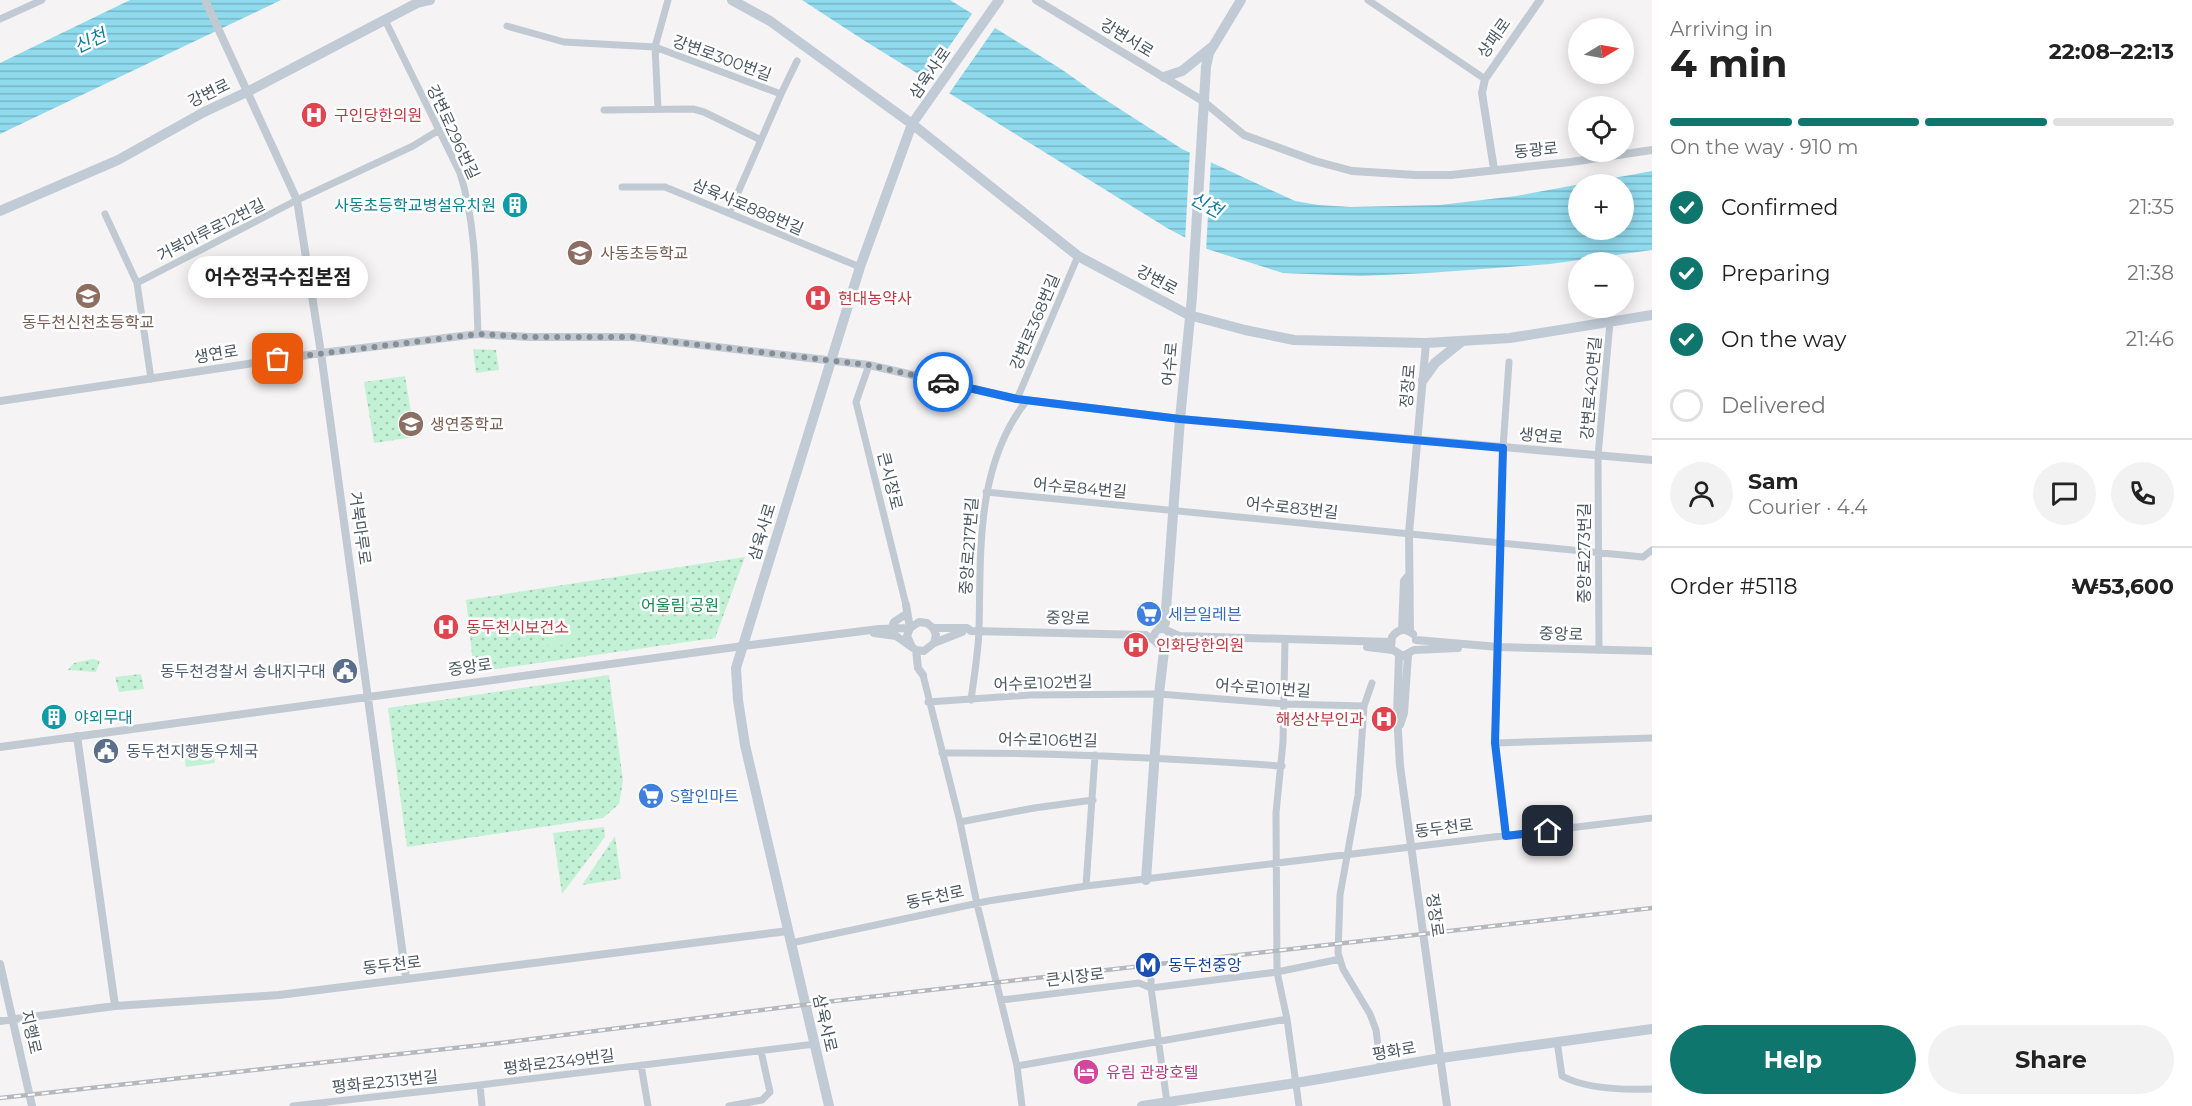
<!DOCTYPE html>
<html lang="en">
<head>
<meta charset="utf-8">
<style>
  body { margin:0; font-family:Montserrat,"Noto Sans KR",sans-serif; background:#f2f2f2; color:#222; height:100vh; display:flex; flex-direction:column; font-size:22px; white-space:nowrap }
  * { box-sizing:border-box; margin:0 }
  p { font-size:20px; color:#767676 }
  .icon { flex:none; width:33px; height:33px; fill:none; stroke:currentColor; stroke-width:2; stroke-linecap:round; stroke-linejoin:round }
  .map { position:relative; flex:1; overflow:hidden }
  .sheet { display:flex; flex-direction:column; background:#fff; width:540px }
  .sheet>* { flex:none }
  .needle { width:39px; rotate:80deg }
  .controls { position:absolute; left:1568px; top:18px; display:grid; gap:12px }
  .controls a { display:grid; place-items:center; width:66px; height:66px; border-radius:50%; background:#fff; box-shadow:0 3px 15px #0003; font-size:30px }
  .pin { position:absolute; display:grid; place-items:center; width:51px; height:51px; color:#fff; margin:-26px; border-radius:12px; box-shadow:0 3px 9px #0006 }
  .courier { position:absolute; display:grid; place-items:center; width:60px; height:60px; margin:-30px; border:4px solid #1a73e8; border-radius:50%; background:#fff; color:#222; box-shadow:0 2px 8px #0007 }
  .bubble { position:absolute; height:42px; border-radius:21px; background:#fff; box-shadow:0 3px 15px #0003; font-size:20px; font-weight:700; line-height:42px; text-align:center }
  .overview em { font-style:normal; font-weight:700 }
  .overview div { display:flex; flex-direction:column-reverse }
  .overview { display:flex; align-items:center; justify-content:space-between; height:102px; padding:0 18px }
  h1 { font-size:39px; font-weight:700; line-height:45px }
  .bar { display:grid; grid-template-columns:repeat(4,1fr); gap:9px 6px; align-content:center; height:72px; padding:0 18px }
  .bar i { height:8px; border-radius:4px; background:#e0e0e0 }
  .bar .current { background:#0f766e }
  .bar p { grid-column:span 4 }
  .line { display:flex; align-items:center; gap:15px; padding:0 18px; border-top:2px solid #e0e0e0 }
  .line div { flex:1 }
  .round { display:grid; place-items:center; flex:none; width:63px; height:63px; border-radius:32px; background:#f2f2f2 }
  ol { padding:0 18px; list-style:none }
  li { display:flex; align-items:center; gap:18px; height:66px }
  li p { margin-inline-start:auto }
  li .icon { padding:6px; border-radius:50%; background:#0f766e; color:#fff; stroke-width:4 }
  li:last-child { color:#767676 }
  li i { width:33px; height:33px; border:3px solid #e0e0e0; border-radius:50% }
  .button { display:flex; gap:12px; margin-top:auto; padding:12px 18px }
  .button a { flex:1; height:69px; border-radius:36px; background:#0f766e; color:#fff; font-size:24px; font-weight:700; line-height:69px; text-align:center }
  .button a+a { background:#f2f2f2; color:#222 }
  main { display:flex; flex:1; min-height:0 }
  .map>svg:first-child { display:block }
  .grass { fill:url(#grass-dots) }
  .pitch { fill:#c3f1d5 }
  .water { fill:url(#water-rules); fill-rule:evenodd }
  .pier { fill:#f5f3f3 }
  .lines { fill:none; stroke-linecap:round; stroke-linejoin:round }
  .minor { stroke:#c1cad2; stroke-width:7 }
  .tertiary { stroke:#c1cad2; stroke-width:8 }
  .secondary { stroke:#c1cbd6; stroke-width:10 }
  .rail-casing { stroke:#b5b8bd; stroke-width:4.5 }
  .rail { stroke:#fff; stroke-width:2; stroke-dasharray:7; stroke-linecap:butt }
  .done { stroke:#868d94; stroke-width:6; stroke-dasharray:0 10.8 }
  .route { stroke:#1a73e8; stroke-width:8 }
  .labels { text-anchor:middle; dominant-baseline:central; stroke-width:5; stroke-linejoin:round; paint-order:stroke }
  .street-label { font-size:16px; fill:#4a5661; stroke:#fff }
  .health-label { font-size:16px; fill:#be3a42; stroke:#fff; text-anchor:start }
  .culture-label { font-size:16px; fill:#0d838f; stroke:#fff; text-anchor:end }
  .education-label { font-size:16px; fill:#785e54; stroke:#fff; text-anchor:start }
  .park-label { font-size:16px; fill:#17864f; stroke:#fff }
  .shop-label { font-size:16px; fill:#366cbe; stroke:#fff; text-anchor:start }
  .service-label { font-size:16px; fill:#4e5e75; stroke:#fff; text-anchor:end }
  .transit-label { font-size:16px; fill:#164399; stroke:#fff; text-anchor:start }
  .hotel-label { font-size:16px; fill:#b23c85; stroke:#fff; text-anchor:start }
  .water-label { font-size:18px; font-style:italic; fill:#0c7c9b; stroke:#fff }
</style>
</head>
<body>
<main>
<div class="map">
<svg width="1652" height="1106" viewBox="0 0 1652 1106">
  <defs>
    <pattern id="grass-dots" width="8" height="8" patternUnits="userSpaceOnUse" patternTransform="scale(1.5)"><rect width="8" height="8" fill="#c3f1d5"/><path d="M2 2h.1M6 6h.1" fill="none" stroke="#a0c6b0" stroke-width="1.8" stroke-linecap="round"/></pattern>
    <pattern id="water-rules" width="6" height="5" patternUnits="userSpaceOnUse" patternTransform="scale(1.5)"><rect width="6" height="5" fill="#90daee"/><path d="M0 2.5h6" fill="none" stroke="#78b4c4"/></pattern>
  </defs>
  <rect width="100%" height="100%" fill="#f5f3f3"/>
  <!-- grass -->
  <path class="grass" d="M473 349 496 350 499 370 476 373Z
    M405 376 415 437 374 443 364 382Z
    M745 557 715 638 474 672 466 600Z
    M93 659 100 661 96 672 68 670 74 663Z
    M141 674 144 689 119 692 115 677Z
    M609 675 623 781 619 804 603 818 407 847 388 708Z
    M604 827 605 837 562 894 553 833Z
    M615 836 621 879 582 885Z"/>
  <!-- pitch -->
  <path class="pitch" d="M569 618 579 634 552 651 542 636Z
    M213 745 215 763 186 767 183 749Z"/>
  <!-- water -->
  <path class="water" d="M130 0H281L0 134V63Z
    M802 0H950L1061 69 1095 93 1182 149 1295 201 1318 205 1351 207 1440 205 1516 196 1652 171V250L1550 264 1428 273 1361 276 1283 273 1207 249 1167 228 865 41ZM1578 184H1623V230H1578Z"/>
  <!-- pier -->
  <path class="pier" d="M974 11 997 25 948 95 925 81Z
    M1190 149 1211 159 1206 252 1185 241Z"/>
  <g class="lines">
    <!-- minor -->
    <path class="minor" d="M1368 0 1485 79
      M0 19 42 0
      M385 20 460 173C476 223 476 282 478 334
      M507 26 564 42 655 47 781 94
      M658 109 655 47 668 0
      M604 110 693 109 704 112 761 140
      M622 187H665L860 267
      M729 213 781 94 797 61
      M105 214 137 283 151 379
      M137 283 297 200 413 146 439 130
      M869 365 856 402 906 605
      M1017 399 1078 256
      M986 492 1643 557 1652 550
      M1285 640 1283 742 1276 813 1277 972 1340 959
      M1599 650 1598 456 1610 322
      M923 675 960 822 977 904 1017 1066 1022 1106
      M1372 683 1364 706 1358 795 1340 895 1338 953 1343 969 1370 1014 1376 1030 1381 1069
      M971 700C974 677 978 654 979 631 981 552 975 466 1027 400
      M928 702 1030 695 1159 694 1285 704 1364 706
      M1495 743 1652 738
      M942 753C1056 752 1168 758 1282 766
      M960 822 1034 808 1093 800
      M1506 836 1495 743 1503 448 1509 362
      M1086 886 1095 755
      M791 943 988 901 1086 886 1652 818
      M1001 1000 1139 983 1151 988V980
      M1557 1041 1562 1076C1586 1089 1625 1090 1652 1089
      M641 1065 648 1106
      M1017 1066 1287 1019
      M480 1085 482 1106
      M1167 1102 1151 988 1277 972 1287 1019 1299 1106
      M293 1106 480 1085 815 1044
      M729 1106 762 1100 770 1092 761 1051"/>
    <!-- tertiary -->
    <path class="tertiary" d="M205 0 297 200 321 353 406 978
      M1036 0 1203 101 1244 135 1315 161 1352 171 1416 175H1451L1571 162 1652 150
      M1494 169 1482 93 1485 79 1540 0
      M0 401 321 353 478 334 529 337H632L869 365 1017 399 1180 419 1652 460
      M906 605 910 628 907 636 912 647
      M1154 637a8 8 0 1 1 16 0a8 8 0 1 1-16 0Z
      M891 629 894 622 906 614
      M1402 630 1404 581 1408 576
      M1168 631 1179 636 1391 642
      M1410 632 1409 533 1426 343
      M874 633 896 636 916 650 924 651 934 643 936 635 933 628
      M1416 640 1499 647 1652 651
      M934 643 962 632
      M1367 647 1393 650 1403 656 1414 650 1458 648
      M1391 647 1392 637C1397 630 1405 627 1413 634
      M916 650 918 668 923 675
      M1399 655 1397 714 1400 766 1447 1106
      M1400 725 1404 713 1408 655
      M77 736 115 1006
      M0 747 743 646 879 629 910 628 919 622 927 623 933 628H967L971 631 1146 635 1155 641
      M0 964 32 1106
      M0 1021 115 1006 279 995 788 931"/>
    <!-- secondary -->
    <path class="secondary" d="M732 0 770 21 912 124 1078 256 1189 315 1245 330 1294 340 1426 343 1510 338 1652 315
      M1164 77 1182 71 1212 47
      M0 211 118 160 204 112 249 91 417 3 430 0
      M1423 380 1435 363 1461 342
      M1160 628 1165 623 1180 419 1192 297 1206 67 1209 53 1241 0
      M1146 880 1159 694 1164 651 1167 643
      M829 1106 745 745 738 700 736 668 860 267 912 124 999 0
      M1142 1106 1296 1083 1441 1058 1652 1029"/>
    <!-- rail casing -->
    <g class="rail-casing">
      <path id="rail" d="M0 1098 500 1043 834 1001 1652 908"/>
    </g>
    <!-- rail -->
    <use href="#rail" class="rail"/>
  </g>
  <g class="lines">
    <!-- done -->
    <path class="done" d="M278 359 478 334 529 337H632L869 365 943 382"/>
    <!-- route -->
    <path class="route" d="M943 382 1017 399 1180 419 1503 448 1495 743 1506 836 1548 831"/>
  </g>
  <!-- icons -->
  <defs>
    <g id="hospital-disc" transform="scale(1.35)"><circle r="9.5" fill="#e0444e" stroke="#fff"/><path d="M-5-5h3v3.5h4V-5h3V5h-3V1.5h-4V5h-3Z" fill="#fff"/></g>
    <g id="building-disc" transform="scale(1.35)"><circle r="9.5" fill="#0f9aa8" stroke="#fff"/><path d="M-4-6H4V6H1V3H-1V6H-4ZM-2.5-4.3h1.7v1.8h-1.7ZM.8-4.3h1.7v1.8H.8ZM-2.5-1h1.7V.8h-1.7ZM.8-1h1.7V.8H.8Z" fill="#fff"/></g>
    <g id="school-disc" transform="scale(1.35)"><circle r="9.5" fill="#8d6e63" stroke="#fff"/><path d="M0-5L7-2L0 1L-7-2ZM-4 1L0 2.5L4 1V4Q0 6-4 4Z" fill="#fff"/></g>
    <g id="supermarket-disc" transform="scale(1.35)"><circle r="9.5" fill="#3f7fe0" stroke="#fff"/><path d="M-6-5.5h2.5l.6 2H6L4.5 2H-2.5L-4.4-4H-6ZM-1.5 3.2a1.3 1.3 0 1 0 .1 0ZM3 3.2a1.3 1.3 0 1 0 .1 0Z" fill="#fff"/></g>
    <g id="civic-disc" transform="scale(1.35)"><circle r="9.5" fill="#5c6f8a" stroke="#fff"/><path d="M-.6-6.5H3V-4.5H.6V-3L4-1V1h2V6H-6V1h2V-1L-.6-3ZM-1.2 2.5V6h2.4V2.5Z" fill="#fff"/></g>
    <g id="metro-disc" transform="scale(1.35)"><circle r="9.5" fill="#1a4fb4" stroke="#fff"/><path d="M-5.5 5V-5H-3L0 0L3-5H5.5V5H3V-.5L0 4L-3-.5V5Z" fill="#fff"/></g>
    <g id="hotel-disc" transform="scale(1.35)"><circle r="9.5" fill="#d1479c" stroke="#fff"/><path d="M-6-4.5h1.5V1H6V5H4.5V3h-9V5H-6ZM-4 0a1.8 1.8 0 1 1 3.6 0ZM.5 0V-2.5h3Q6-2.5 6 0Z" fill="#fff"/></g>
  </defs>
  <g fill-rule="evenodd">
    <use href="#hospital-disc" x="314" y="115"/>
    <use href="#building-disc" x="515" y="205"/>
    <use href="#school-disc" x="580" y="253"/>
    <use href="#school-disc" x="88" y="296"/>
    <use href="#hospital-disc" x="818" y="298"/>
    <use href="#school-disc" x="411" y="424"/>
    <use href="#supermarket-disc" x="1149" y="614"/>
    <use href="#hospital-disc" x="446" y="627"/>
    <use href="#hospital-disc" x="1136" y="645"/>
    <use href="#civic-disc" x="345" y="671"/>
    <use href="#building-disc" x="54" y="717"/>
    <use href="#hospital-disc" x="1384" y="719"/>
    <use href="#civic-disc" x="106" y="751"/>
    <use href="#supermarket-disc" x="651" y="796"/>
    <use href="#metro-disc" x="1148" y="965"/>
    <use href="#hotel-disc" x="1086" y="1072"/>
  </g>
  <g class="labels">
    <!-- street labels -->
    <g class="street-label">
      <text transform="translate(1127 38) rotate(31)">강변서로</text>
      <text transform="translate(1494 38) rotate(-55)">상패로</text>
      <text transform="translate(722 58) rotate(20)">강변로300번길</text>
      <text transform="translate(930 73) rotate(-55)">삼육사로</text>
      <text transform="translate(209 93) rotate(-26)">강변로</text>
      <text transform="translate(453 132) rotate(65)">강변로296번길</text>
      <text transform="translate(1536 150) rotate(-5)">동광로</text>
      <text transform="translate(748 207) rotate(23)">삼육사로888번길</text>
      <text transform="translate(211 230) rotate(-27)">거북마루로12번길</text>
      <text transform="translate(1157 280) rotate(28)">강변로</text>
      <text transform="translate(1035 322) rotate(-67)">강변로368번길</text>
      <text transform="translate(216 354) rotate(-9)">생연로</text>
      <text transform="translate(1170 364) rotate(-85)">어수로</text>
      <text transform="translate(1408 386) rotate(-85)">정장로</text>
      <text transform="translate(1591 388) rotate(-85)">강변로420번길</text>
      <text transform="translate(1541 436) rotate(5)">생연로</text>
      <text transform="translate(890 481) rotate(76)">큰시장로</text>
      <text transform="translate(1080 488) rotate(5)">어수로84번길</text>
      <text transform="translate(1292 508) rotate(6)">어수로83번길</text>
      <text transform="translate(360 528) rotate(82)">거북마루로</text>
      <text transform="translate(762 532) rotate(-73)">삼육사로</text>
      <text transform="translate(969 546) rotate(-86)">중앙로217번길</text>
      <text transform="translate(1584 553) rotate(-90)">중앙로273번길</text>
      <text transform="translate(1068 618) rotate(1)">중앙로</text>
      <text transform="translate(1561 634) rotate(2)">중앙로</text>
      <text transform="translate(470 667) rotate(-8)">중앙로</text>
      <text transform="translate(1043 683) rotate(-2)">어수로102번길</text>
      <text transform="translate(1263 688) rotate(4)">어수로101번길</text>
      <text transform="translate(1048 740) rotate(1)">어수로106번길</text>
      <text transform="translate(1444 828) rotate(-7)">동두천로</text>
      <text transform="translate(935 897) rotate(-12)">동두천로</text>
      <text transform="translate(1435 915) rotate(82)">정장로</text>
      <text transform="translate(392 965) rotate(-7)">동두천로</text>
      <text transform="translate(1075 977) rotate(-7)">큰시장로</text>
      <text transform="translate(825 1023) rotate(77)">삼육사로</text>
      <text transform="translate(31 1032) rotate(77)">지행로</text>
      <text transform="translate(1394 1051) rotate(-10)">평화로</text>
      <text transform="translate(559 1062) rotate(-7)">평화로2349번길</text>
      <text transform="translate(385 1082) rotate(-6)">평화로2313번길</text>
    </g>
    <!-- health labels -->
    <g class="health-label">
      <text x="334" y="115">구인당한의원</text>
      <text x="838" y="298">현대농약사</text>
      <text x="466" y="627">동두천시보건소</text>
      <text x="1156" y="645">인화당한의원</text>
      <text x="1364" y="719" text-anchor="end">해성산부인과</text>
    </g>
    <!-- culture labels -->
    <g class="culture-label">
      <text x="496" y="205">사동초등학교병설유치원</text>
      <text x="74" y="717" text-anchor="start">야외무대</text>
    </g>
    <!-- education labels -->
    <g class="education-label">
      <text x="600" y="253">사동초등학교</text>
      <text x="88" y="322" text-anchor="middle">동두천신천초등학교</text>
      <text x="430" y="424">생연중학교</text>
    </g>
    <!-- park labels -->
    <g class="park-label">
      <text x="680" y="605">어울림 공원</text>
    </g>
    <!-- shop labels -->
    <g class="shop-label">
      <text x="1168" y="614">세븐일레븐</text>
      <text x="670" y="796">S할인마트</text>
    </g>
    <!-- service labels -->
    <g class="service-label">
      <text x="326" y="671">동두천경찰서 송내지구대</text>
      <text x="126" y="751" text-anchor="start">동두천지행동우체국</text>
    </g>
    <!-- transit labels -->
    <g class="transit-label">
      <text x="1168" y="965">동두천중앙</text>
    </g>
    <!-- hotel labels -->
    <g class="hotel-label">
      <text x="1106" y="1072">유림 관광호텔</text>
    </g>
    <!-- water labels -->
    <g class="water-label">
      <text transform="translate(90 41) rotate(-25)">신천</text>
      <text transform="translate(1206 205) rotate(28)">신천</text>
    </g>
  </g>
</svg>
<div class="controls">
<a><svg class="needle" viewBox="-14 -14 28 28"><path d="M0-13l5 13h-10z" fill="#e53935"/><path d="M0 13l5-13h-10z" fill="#767676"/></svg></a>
<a><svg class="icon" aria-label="locate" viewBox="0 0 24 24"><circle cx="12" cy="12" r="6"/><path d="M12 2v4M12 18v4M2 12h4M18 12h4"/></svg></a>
<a>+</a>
<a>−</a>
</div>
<div class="pin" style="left:278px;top:359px;background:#ea580c"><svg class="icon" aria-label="bag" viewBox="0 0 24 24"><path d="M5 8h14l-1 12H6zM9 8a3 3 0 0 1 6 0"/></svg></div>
<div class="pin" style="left:1548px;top:831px;background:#1f2937"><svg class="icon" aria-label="home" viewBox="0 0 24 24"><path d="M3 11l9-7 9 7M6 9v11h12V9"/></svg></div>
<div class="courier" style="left:943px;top:382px"><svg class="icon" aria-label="car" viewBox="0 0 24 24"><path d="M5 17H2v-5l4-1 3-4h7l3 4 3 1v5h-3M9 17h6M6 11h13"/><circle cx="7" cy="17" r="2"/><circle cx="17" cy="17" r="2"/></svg></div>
<div class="bubble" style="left:188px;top:256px;width:180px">어수정국수집본점</div>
</div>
<section class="sheet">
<div class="overview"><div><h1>4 min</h1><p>Arriving in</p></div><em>22:08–22:13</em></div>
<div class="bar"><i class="current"></i><i class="current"></i><i class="current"></i><i></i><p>On the way · 910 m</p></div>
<ol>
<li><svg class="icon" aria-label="check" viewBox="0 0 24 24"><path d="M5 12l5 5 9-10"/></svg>Confirmed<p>21:35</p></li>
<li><svg class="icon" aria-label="check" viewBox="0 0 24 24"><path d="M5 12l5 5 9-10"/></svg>Preparing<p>21:38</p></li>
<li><svg class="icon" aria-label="check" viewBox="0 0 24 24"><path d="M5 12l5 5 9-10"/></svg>On the way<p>21:46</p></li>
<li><i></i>Delivered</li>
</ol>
<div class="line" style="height:108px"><a class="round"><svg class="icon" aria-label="person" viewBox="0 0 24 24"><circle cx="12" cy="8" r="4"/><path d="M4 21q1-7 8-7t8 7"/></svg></a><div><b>Sam</b><p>Courier · 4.4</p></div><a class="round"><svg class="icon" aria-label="chat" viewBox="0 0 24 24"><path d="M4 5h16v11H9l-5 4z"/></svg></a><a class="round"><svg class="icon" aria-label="phone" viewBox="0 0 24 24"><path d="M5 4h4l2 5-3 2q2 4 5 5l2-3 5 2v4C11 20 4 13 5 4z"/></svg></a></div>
<div class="line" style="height:78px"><div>Order #5118</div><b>₩53,600</b></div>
<div class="button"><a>Help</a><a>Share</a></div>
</section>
</main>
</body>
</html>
